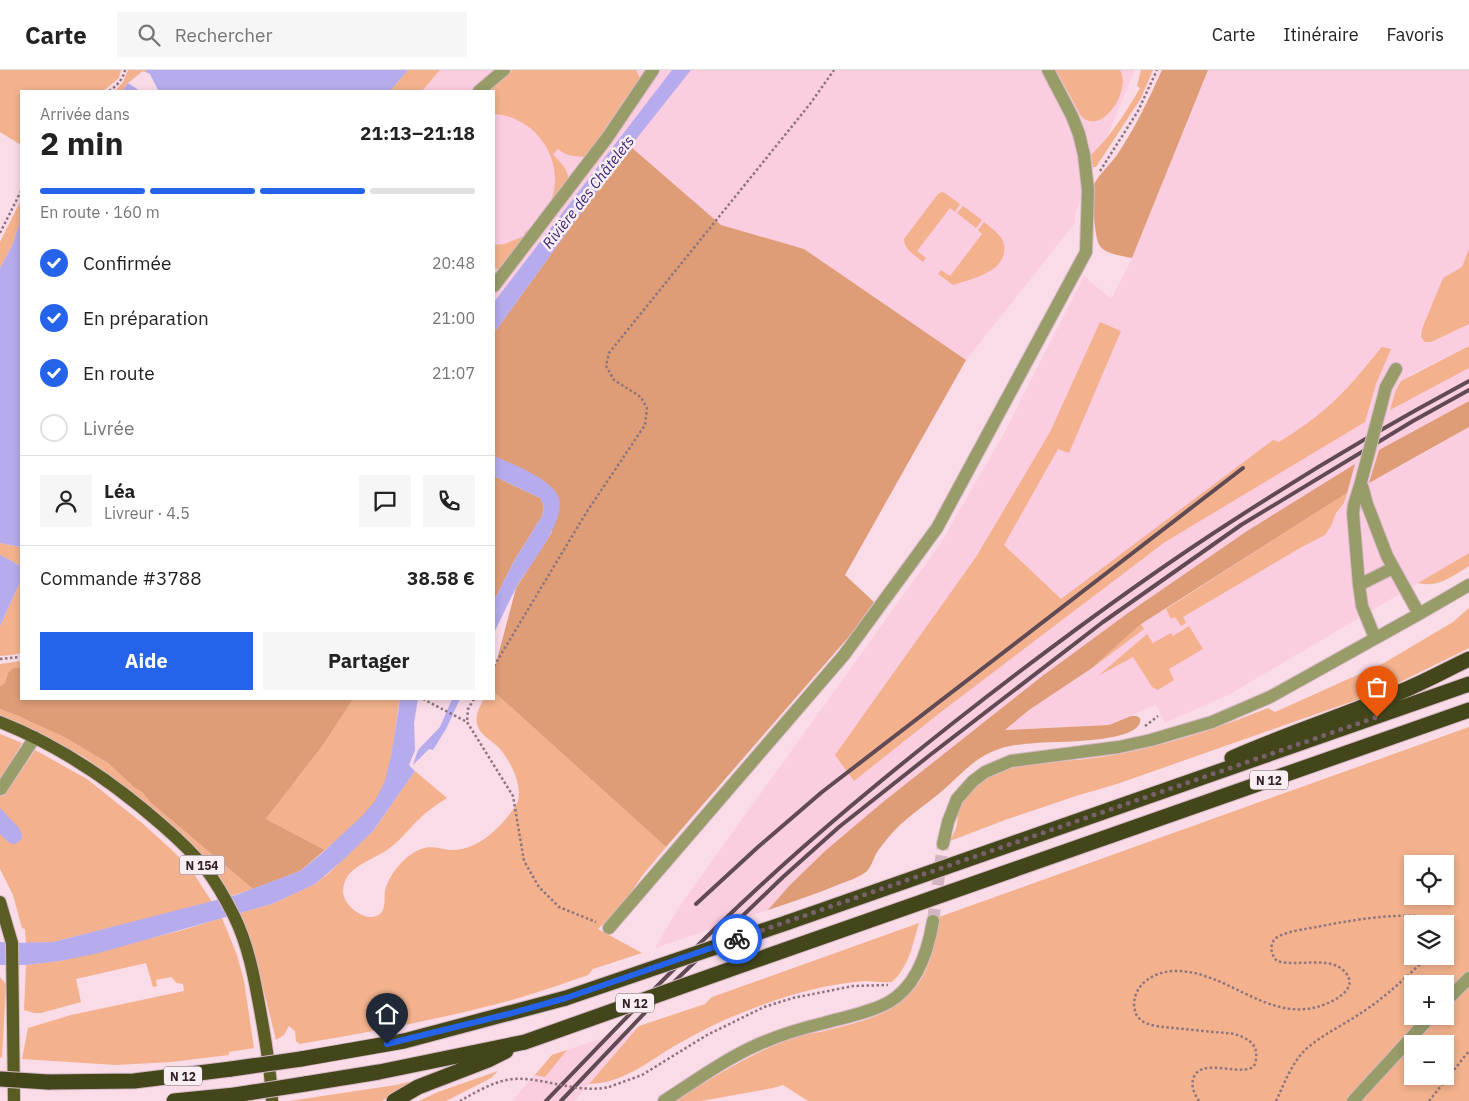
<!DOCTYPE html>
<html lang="fr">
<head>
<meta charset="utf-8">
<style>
  body { margin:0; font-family:"IBM Plex Sans",sans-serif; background:#f6f6f6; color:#222; height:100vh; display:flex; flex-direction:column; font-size:19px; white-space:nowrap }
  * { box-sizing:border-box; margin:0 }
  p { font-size:16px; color:#767676 }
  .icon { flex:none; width:28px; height:28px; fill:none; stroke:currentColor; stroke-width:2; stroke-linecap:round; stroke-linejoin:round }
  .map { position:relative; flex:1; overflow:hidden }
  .details { position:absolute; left:20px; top:20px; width:475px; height:610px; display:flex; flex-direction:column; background:#fff; border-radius:0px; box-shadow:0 2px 8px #0003 }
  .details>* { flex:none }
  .tools { position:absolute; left:1404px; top:785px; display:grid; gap:10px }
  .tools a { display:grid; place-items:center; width:50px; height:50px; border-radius:0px; background:#fff; box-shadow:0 2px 8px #0003; font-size:25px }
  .pin { position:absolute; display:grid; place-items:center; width:42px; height:42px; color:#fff; margin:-51px -21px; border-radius:50% 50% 50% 0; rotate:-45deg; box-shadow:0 0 5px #0007 }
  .pin .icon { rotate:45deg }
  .courier { position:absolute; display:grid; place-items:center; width:50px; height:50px; margin:-25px; border:4px solid #2563eb; border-radius:50%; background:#fff; color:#222; box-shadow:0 1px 6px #0007 }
  .headline em { font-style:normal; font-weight:700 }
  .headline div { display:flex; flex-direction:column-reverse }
  .headline { display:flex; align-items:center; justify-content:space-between; height:85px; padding:0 20px }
  h1 { font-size:32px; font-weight:700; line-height:38px }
  .bar { display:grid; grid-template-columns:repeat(4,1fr); gap:8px 5px; align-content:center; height:60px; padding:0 20px }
  .bar i { height:6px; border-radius:4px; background:#e0e0e0 }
  .bar .current { background:#2563eb }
  .bar p { grid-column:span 4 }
  .line { display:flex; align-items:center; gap:12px; padding:0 20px; border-top:1px solid #e0e0e0 }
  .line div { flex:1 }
  .round { display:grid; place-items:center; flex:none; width:52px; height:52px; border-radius:0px; background:#f6f6f6 }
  ol { padding:0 20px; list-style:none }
  li { display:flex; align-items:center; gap:15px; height:55px }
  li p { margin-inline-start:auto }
  li .icon { padding:5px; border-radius:50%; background:#2563eb; color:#fff; stroke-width:4 }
  li:last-child { color:#767676 }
  li i { width:28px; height:28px; border:2px solid #e0e0e0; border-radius:50% }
  .primary-button { display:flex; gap:10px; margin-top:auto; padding:10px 20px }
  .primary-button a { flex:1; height:58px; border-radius:0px; background:#2563eb; color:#fff; font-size:20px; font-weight:700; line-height:58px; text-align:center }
  .primary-button a+a { background:#f6f6f6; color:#222 }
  header { display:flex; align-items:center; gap:30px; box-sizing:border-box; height:70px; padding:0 25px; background:#fff; border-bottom:1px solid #e0e0e0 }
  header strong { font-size:24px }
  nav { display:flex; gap:28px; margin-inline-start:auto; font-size:18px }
  .search { width:350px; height:45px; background:#f6f6f6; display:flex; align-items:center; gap:12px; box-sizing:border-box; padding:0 18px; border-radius:0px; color:#767676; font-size:19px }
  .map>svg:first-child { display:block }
  .built { fill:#fbcde0 }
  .green { fill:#f3b28d; fill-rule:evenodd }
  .forest { fill:#df9d77 }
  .water { fill:#b5abed }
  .pier { fill:#fadbe8 }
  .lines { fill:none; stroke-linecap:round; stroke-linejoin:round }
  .minor-tunnel { stroke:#d2b5c1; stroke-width:12; stroke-dasharray:12 6; stroke-linecap:butt }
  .minor-casing { stroke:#d6b9c5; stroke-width:14 }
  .major-casing { stroke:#d6b9c5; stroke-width:14 }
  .highway-casing { stroke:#d6b9c5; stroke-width:17 }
  .path { stroke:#8d757f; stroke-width:2.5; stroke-dasharray:2.5 2.5; stroke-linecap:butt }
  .minor { stroke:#989c69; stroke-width:12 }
  .major { stroke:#595c23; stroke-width:12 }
  .highway { stroke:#43451b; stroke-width:15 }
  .rail { stroke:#604a53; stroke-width:4 }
  .minor-bridge-casing { stroke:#d6b9c5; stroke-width:14; stroke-linecap:butt }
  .highway-bridge-casing { stroke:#d6b9c5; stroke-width:17; stroke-linecap:butt }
  .path-bridge { stroke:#8d757f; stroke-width:2.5; stroke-dasharray:2.5 2.5; stroke-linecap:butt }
  .minor-bridge { stroke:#989c69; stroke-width:12 }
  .highway-bridge { stroke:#43451b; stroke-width:15 }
  .done { stroke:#78616b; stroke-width:5; stroke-dasharray:0 9 }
  .route { stroke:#2563eb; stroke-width:6 }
  .labels { text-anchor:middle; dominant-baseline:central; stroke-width:5; stroke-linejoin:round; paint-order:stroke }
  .shield { fill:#f9eff3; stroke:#6e5d64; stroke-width:1 }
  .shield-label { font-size:12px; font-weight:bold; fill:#321f27 }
  .water-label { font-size:15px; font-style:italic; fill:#3d2875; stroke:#f9eff3 }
</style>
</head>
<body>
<header>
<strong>Carte</strong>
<div class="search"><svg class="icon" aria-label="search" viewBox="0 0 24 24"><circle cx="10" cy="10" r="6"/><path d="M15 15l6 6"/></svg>Rechercher</div>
<nav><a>Carte</a><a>Itinéraire</a><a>Favoris</a></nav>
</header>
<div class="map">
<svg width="1469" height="1031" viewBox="0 0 1469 1031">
  <rect width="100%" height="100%" fill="#fadbe8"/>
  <!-- built -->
  <path class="built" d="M440 0H1135L1075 143V153L966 290 804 179 721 155 619 69 494 232V21H422Z
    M1208 0H1469V276L1408 306 1391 339 1469 298V331L1379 380 1370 412 1419 386 1469 357V483L1230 624 1165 653 1156 635 1109 655 1005 660 1029 640 1141 554 1347 423 1354 395 1128 543 1041 607 883 732 825 781 789 816 768 840 655 878 679 837 940 474 1002 367 1084 206 1111 229 1132 188Z
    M639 956 574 1031H512L552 985Z"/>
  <!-- green -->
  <path class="green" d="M0 0H121L119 8 103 21H21V75L0 62Z
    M128 0H146V2L128 13 122 21H115L123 12Z
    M408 0H440L422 21H390Z
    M513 0H636L640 8 637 19 587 87C576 86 567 87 558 79L553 84C561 94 573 102 566 116L501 202 494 197V175L505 174 526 165 524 163C533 156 540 150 546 141 571 100 541 47 494 44V21L489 20Z
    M1056 0H1120C1132 21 1101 67 1081 46Z
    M1141 0H1153L1141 28 1096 97H1093L1091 85C1112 65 1126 42 1140 18L1137 16Z
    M942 122 945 123 960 134 955 142 950 138 917 181 926 188 923 192C915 185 904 180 904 169L938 124Z
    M21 130V149L12 176 0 198V172Z
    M963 136 982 150 976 158 957 143Z
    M984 152C994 160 1007 168 1004 183 1000 204 970 209 953 215L938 204 941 200 950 206 982 164 978 160Z
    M1469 179V254L1431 272H1425L1421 267 1422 259 1443 208 1462 197Z
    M1100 252 1121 261 1069 383 1058 379 1004 475 1061 529 1273 370 1279 372C1295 362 1310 352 1324 340 1346 322 1364 298 1382 277L1391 279 1376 314 1365 352 1165 472 941 642 854 711 835 685 976 487 1050 362Z
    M1469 276V298L1390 340 1396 320 1401 311Z
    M1347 423 1344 433 1336 443 1331 456 1325 465 1300 478 1183 547 1186 553 1181 556 1175 547 1171 549 1166 539Z
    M0 473 21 477V496L0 485Z
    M1469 483V496C1452 506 1439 518 1418 513Z
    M21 510V583L12 585 0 586V556Z
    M1469 538V578L1398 613 1362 628 1117 714 1076 726 1005 750 950 771C952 766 956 760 957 754 958 749 957 744 959 739 962 730 970 721 977 715 1006 690 1050 693 1086 689 1103 687 1121 684 1138 680 1183 670 1226 655 1268 638L1275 642 1384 593 1453 552Z
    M1141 554 1144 559 1092 598Z
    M1189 556 1203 579 1169 599 1174 610 1158 620 1152 617 1133 587 1098 606 1147 564 1153 573 1171 563 1173 566Z
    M21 591V598H14L6 606 5 613 0 616V594Z
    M494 622 666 777 642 806 621 837 598 859 642 883 593 899 588 905C565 913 542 921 519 928 446 948 373 962 299 974L298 972H296L295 961 289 956 284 965 276 970 255 886 240 843 272 834 315 814 330 802 373 761 415 701 447 728C436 735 426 742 417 751 407 761 399 772 387 780 375 788 359 793 349 804 345 809 343 815 343 822 344 838 370 855 381 843 386 838 384 827 385 821 389 804 405 785 421 779 430 775 441 779 450 780 476 781 498 760 512 741 514 738 517 734 518 731 522 714 511 692 500 679 492 670 480 666 477 654 475 645 480 636 484 629H494Z
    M353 629H400C393 662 395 700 376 731 363 750 342 765 325 780L266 749 323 675Z
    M0 639 18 646 64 667 108 693 135 718 142 722 151 733 253 819 231 826 219 808 127 719 84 687 43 665 0 646Z
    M1469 657V1031H808L783 1015 773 1018 701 1031H674C714 1007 754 981 799 966 808 963 819 963 828 960 844 956 861 952 876 946 920 928 934 894 937 850L939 847ZM1412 794H1445V826H1412ZM1412 854H1445V886H1412ZM1412 914H1445V946H1412ZM1412 974H1445V1006H1412Z
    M0 664 22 673 0 711Z
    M35 680 87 709 142 753 173 781 192 801 212 832 61 870 52 872 26 873 25 859 22 858 13 825 0 799V724L4 726Z
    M222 848 237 885 244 911 254 978 229 982V985L171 992 116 995 22 989 28 958 71 945 184 921 183 914 177 913 171 907 156 910 157 916 153 917 146 893 76 909 81 932 41 943H34L24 940 26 895 60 891 183 860Z
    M919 853C913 873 909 897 892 912 883 913 874 911 865 911 815 915 768 931 722 951 705 959 688 968 671 978 645 994 622 1013 589 1014L639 956 705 934 712 927Z
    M0 907 6 914 2 988 0 987Z
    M567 980 545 1007 535 1005 552 985Z
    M498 1001 491 1008 446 1031H419L438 1022Z
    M425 1008 402 1018 382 1031H289L396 1015Z"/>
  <!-- forest -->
  <path class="forest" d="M1162 0H1208L1132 188C1122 186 1106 184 1100 176 1094 169 1092 124 1094 115 1096 108 1112 92 1117 85 1135 58 1149 29 1162 0Z
    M631 77 721 155 804 179 966 290 845 505 874 532 852 563 666 777 494 622V601L516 518 552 462 537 407 494 386V263L599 118 622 91Z
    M1469 331V357L1369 413 1379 380Z
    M1355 394 1347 423 1141 554 1092 598 1029 640 1005 660 1109 655 1131 646H1136L1140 648C1145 674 1052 671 1036 673 1024 674 1010 675 999 679 974 687 960 706 941 722 923 737 902 750 887 769 883 774 879 779 876 784 873 790 871 797 867 801 860 807 848 811 840 814 816 824 792 832 768 840L789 816 825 781 883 732 1041 607 1128 543 1247 461Z
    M494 406 540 428 544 436 542 446 514 491 494 531Z
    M14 598H21V629H353L323 675 266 749 325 780 300 801 253 819 151 733 142 722 135 718 108 693 64 667 18 646 0 639V616L5 613C6 606 8 601 14 598Z"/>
  <!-- water -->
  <path class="water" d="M146 0H408L390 21H122L128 13 143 1 146 2Z
    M672 0H691L637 68 622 91 599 118 494 263V232Z
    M21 149V477L0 473V198L12 176Z
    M494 386C512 394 550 408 558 426 569 449 527 498 516 518 508 533 501 549 494 563V531L514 491 542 446 544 436 540 428 494 406Z
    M0 485 21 496V510L0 556Z
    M400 629H418L414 653 415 680 409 695 415 701 373 761 343 790 315 814 272 834 99 883 60 891 26 895H0V872L12 873 52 872 61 870 236 825 300 801 320 785 363 745 375 731 385 711 392 681Z
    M452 629H460L446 659 433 680 429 679 413 695 418 680 440 657Z
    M0 738 19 758 22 765V768C14 780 7 771 0 764Z"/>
  <!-- pier -->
  <path class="pier" d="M143 1 150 4 158 20 157 21H140L128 13Z"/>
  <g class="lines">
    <!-- minor-tunnel -->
    <path class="minor-tunnel" d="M933 851 943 774"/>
    <!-- minor casing -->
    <g class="minor-casing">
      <path id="minor" d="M479 21 504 0
        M494 216 607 68 653 0
        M1386 317 1396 299
        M1359 515 1393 498
        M1375 568 1362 536 1359 515 1353 443 1354 435 1361 412 1367 434 1387 486 1419 544
        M1 719 35 667
        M943 774 948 752 957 729 973 711 985 702 1011 691 1119 677 1151 670 1212 652 1270 627 1419 544 1469 515
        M609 858 844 585 937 458 1086 182 1088 120 1084 85 1079 64 1072 46 1048 0
        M1445 932 1469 908
        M664 1031C695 1011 725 989 759 974 780 965 802 958 824 953 845 947 869 943 889 932 917 916 928 881 933 851
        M1353 1031 1431 946"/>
    </g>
    <!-- major casing -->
    <g class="major-casing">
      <path id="major" d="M0 652C61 676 113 712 162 755 177 768 192 782 205 798 216 812 226 830 234 846 249 876 255 912 261 945 266 973 271 1002 272 1031
        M0 832 12 873 14 1031"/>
    </g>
    <!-- highway casing -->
    <g class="highway-casing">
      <path id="highway" d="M1232 688C1289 663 1349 644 1407 619 1428 610 1448 599 1469 589
        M786 853 1469 614
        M745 894 1469 640
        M301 989 404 971 566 928
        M48 1012 134 1011 231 999
        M305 1014 379 1002 525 972
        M174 1031 235 1025
        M394 1031 418 1017 488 990 506 981"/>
    </g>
    <!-- path -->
    <path class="path" d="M109 21C117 16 123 9 125 0
      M1100 101 1138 41 1157 0
      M0 163 21 121
      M0 589 21 587
      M494 596 586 443 645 355 647 338 641 327 614 310 606 296 609 283 810 34 834 0
      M423 629 467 652
      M474 629 468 639 467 652 513 726 524 791 539 817 559 837 596 852
      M1145 656 1158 646
      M609 1017 642 1005 707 965 764 937 793 928 853 916 888 915
      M1199 1031C1195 1025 1191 1017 1193 1009 1200 987 1235 1005 1251 998 1255 996 1256 992 1256 988 1258 973 1246 968 1235 964L1164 957C1156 956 1145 955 1139 948 1135 945 1135 940 1134 935 1134 914 1154 902 1173 901 1225 899 1265 951 1317 937 1332 933 1363 918 1343 900 1328 886 1297 897 1277 891 1272 886 1269 877 1274 870 1280 862 1306 859 1317 857 1340 852 1425 836 1440 854
      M1276 1031C1284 1014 1291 995 1304 981 1321 965 1342 956 1361 943 1386 927 1407 906 1429 886
      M1429 1031 1469 981"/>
    <!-- minor -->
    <use href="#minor" class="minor"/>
    <!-- major -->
    <use href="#major" class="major"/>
    <!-- highway -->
    <use href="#highway" class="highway"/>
    <!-- rail -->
    <path class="rail" d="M696 834 758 777 822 722 1243 398
      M546 1031C620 954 693 877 772 805 830 752 891 702 953 653 1045 581 1141 509 1240 446 1314 398 1391 353 1469 311
      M561 1031 676 910 783 807 839 757 930 685 1103 552 1241 455 1413 351 1469 320"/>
    <!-- minor-bridge casing -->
    <g class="minor-bridge-casing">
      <path id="minor-bridge" d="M1361 412 1386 317"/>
    </g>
    <!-- highway-bridge casing -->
    <g class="highway-bridge-casing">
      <path id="highway-bridge" d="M566 928 786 853
        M525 972 745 894
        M231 999 301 989
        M0 1009 48 1012
        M235 1025 305 1014"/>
    </g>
    <!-- path-bridge -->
    <path class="path-bridge" d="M460 1031C476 1022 494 1011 513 1009 545 1007 576 1024 609 1017"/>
    <!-- minor-bridge -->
    <use href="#minor-bridge" class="minor-bridge"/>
    <!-- highway-bridge -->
    <use href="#highway-bridge" class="highway-bridge"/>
  </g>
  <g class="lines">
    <!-- done -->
    <path class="done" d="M737 869 1377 647"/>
    <!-- route -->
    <path class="route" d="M387 974 508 944 566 928 737 869"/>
  </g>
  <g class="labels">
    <!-- shield labels -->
    <g class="shield">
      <rect x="1250" y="700.5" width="38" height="19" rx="4"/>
      <rect x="179.5" y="785.5" width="45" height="19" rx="4"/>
      <rect x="616" y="923.5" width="38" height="19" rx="4"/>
      <rect x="164" y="996.5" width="38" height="19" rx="4"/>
    </g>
    <g class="shield-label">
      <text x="1269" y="710">N 12</text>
      <text x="202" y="795">N 154</text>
      <text x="635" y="933">N 12</text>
      <text x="183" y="1006">N 12</text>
    </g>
    <!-- water labels -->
    <g class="water-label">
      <text transform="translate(588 122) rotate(-52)">Rivière des Châtelets</text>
    </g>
  </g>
</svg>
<div class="tools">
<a><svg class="icon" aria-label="locate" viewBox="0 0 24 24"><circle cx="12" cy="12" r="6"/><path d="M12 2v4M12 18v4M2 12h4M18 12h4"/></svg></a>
<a><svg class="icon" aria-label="layers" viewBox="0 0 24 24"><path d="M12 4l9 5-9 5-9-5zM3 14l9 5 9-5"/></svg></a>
<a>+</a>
<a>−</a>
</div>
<div class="pin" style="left:1377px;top:647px;background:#ea580c"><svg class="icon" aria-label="bag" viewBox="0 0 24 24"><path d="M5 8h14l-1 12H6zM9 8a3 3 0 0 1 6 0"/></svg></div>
<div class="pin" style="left:387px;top:974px;background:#1f2937"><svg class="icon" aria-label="home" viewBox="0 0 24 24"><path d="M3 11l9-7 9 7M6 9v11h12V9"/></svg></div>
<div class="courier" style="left:737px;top:869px"><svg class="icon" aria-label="bike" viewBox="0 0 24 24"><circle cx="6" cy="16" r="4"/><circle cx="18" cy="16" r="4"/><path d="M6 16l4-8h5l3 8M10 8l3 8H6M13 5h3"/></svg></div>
<section class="details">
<div class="headline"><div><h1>2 min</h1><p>Arrivée dans</p></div><em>21:13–21:18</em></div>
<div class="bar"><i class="current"></i><i class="current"></i><i class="current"></i><i></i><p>En route · 160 m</p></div>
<ol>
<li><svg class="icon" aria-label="check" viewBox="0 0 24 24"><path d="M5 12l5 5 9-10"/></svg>Confirmée<p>20:48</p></li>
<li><svg class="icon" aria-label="check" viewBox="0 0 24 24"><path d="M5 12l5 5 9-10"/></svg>En préparation<p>21:00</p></li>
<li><svg class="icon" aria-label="check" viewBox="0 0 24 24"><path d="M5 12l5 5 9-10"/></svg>En route<p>21:07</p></li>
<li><i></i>Livrée</li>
</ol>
<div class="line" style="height:90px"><a class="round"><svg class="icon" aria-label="person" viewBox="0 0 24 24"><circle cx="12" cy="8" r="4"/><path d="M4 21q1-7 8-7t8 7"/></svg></a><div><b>Léa</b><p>Livreur · 4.5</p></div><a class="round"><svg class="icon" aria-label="chat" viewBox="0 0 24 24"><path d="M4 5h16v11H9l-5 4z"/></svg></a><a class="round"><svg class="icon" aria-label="phone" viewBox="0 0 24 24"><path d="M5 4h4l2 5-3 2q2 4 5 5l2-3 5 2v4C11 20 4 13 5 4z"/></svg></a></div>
<div class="line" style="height:65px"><div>Commande #3788</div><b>38.58 €</b></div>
<div class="primary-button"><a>Aide</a><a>Partager</a></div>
</section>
</div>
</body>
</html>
